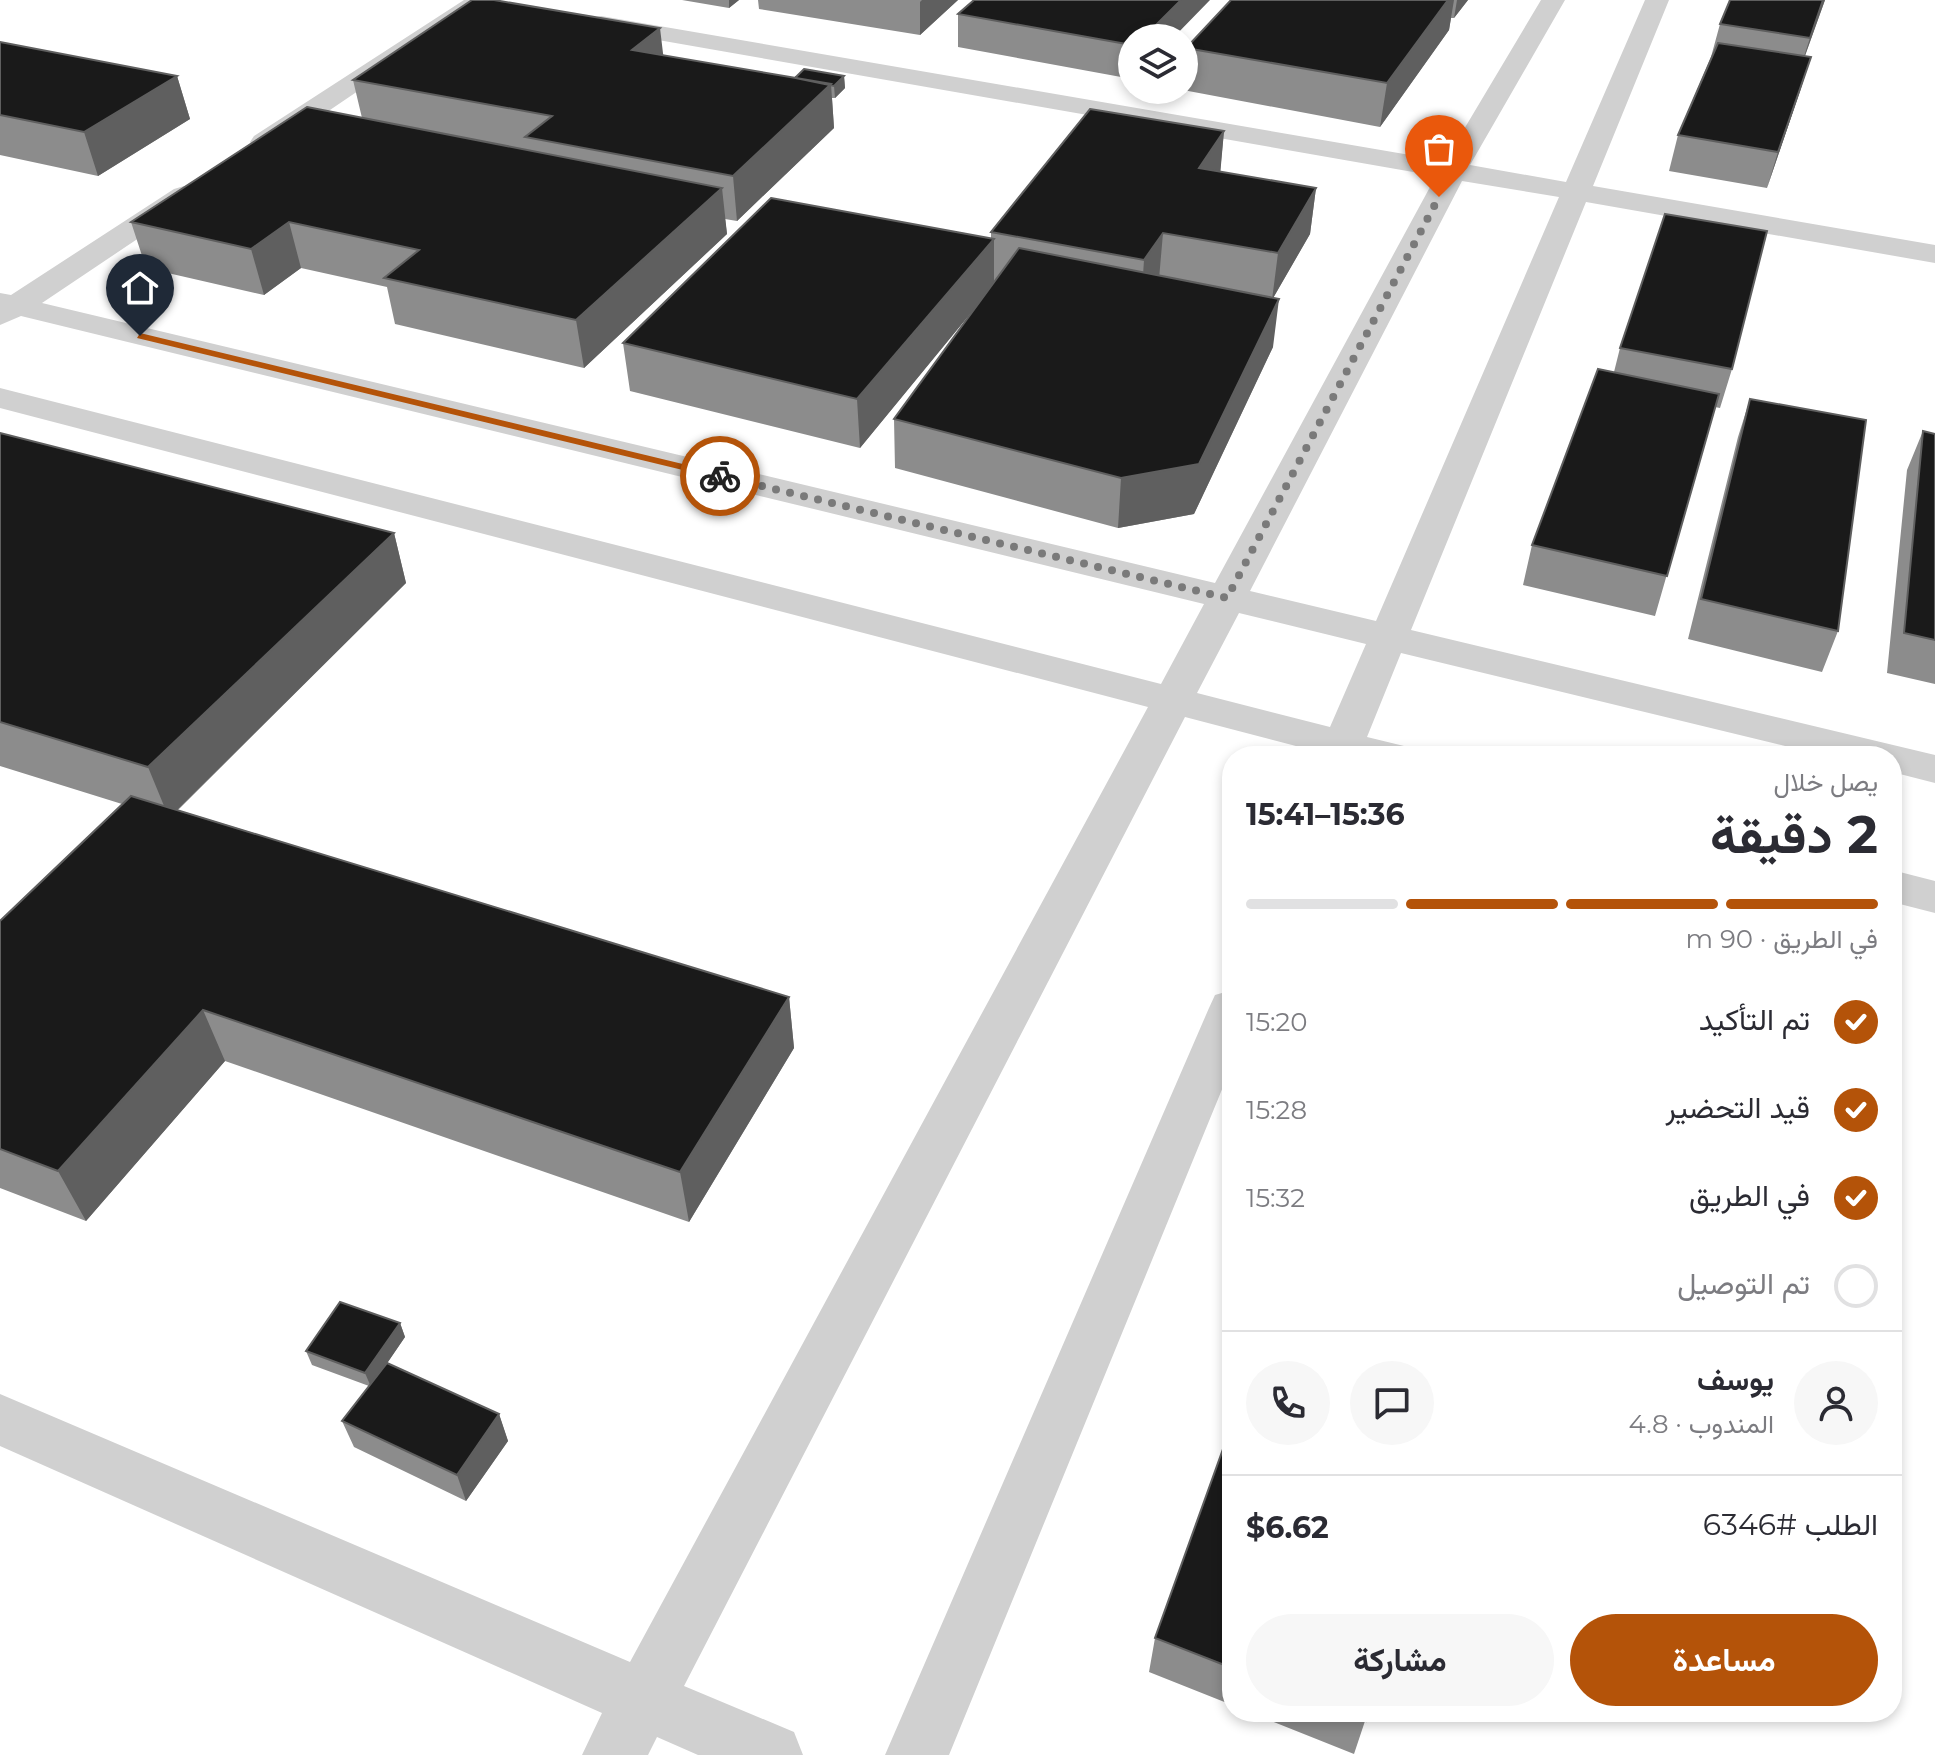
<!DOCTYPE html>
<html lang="ar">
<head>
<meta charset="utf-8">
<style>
  body { margin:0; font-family:Montserrat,Vazirmatn,sans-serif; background:#f7f7f7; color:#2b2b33; direction:rtl; height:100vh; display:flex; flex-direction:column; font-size:30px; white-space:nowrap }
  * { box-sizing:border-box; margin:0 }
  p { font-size:26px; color:#7c7c81 }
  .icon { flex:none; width:44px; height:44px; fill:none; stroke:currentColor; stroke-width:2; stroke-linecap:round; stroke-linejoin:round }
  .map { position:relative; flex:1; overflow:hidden; direction:ltr }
  .panel { position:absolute; left:1222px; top:746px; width:680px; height:976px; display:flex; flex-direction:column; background:#fff; border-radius:32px; box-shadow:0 4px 12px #0003; direction:rtl }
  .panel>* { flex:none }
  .tools { position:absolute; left:1118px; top:24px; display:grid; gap:16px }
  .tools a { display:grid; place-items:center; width:80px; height:80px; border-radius:50%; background:#fff; box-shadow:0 4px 12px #0003; font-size:40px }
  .pin { position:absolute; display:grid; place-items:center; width:68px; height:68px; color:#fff; margin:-82px -34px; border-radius:50% 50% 50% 0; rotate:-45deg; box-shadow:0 0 8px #0007 }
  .pin .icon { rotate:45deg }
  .courier { position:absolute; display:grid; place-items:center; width:80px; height:80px; margin:-40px; border:6px solid #b45309; border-radius:50%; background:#fff; color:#222; box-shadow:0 2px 10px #0007 }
  .summary em { font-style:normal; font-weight:700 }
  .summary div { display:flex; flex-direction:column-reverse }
  .summary { display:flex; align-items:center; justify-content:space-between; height:136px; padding:0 24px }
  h1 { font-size:52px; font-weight:700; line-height:60px }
  .bar { display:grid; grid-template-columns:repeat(4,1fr); gap:12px 8px; align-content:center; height:96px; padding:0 24px }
  .bar i { height:10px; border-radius:6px; background:#e1e1e2 }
  .bar .active { background:#b45309 }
  .bar p { grid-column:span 4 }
  .line { display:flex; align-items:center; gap:20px; padding:0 24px; border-top:2px solid #e1e1e2 }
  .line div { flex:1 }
  .round { display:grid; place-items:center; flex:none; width:84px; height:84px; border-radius:42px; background:#f7f7f7 }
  ol { padding:0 24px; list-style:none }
  li { display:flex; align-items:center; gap:24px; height:88px }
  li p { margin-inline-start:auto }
  li .icon { padding:8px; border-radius:50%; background:#b45309; color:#fff; stroke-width:4 }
  li:last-child { color:#7c7c81 }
  li i { width:44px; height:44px; border:4px solid #e1e1e2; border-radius:50% }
  .primary-button { display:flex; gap:16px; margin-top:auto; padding:16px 24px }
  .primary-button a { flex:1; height:92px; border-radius:48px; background:#b45309; color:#fff; font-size:32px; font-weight:700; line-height:92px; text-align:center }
  .primary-button a+a { background:#f7f7f7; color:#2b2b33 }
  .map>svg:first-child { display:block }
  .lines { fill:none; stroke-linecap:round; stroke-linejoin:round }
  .minor { fill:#d0d0d0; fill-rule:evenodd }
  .wall { fill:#8c8c8c }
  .shaded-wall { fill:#5f5f5f }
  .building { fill:#1a1a1a; stroke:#5f5f5f; stroke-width:2 }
  .route { fill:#b45309 }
  .done { stroke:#7a7a7a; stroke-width:8; stroke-dasharray:0 14.4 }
</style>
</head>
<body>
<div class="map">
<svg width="1935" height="1755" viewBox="0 0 1935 1755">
  <rect width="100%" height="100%" fill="#fff"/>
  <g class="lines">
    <!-- minor -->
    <path class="minor" d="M464 0H492L274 148 264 150 254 148 250 142 254 136Z
      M1541 0H1565L1470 165 1566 182 1645 0H1669L1593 186 1935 245V263L1586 202 1411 630 1935 755V783L1892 772V756H1826L1401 653 1367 737 1404 746 1410 756H1317L1319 752 1185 717 684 1686 794 1732 803 1755H698L657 1737 648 1755H582L602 1713 0 1446V1394L630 1662 1148 707 0 408V388L1161 684 1204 604 21 316 0 325V293L11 295 174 189 184 186 194 189 198 195 194 201 42 303 1215 583 1436 176 601 30 592 28 589 23 592 18 601 16 1445 161ZM1462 181 1559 197 1376 621 1250 591ZM1239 613 1366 644 1330 727 1197 693Z
      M1892 870 1935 881V913L1892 902Z
      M1232 990V1065L949 1755H885L1209 1008 1215 995Z"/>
  </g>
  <!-- wall -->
  <path class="wall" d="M682 0H739L729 8Z
    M758 0H958L920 35 759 9Z
    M1231 0H1468L1454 18H1451L1449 30 1380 127 1183 90 1186 48Z
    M1730 0H1825L1805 56 1811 57 1800 91 1767 188 1669 171 1678 135 1711 57 1720 24Z
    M958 14 1132 38V79L958 47Z
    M0 42 177 76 190 119 98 176 0 155Z
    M664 56 795 78 844 76 845 88 835 98H832L834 128 737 221 725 219 727 234 584 368 395 324 387 287 301 268 264 295 146 268 131 222 362 118 353 80Z
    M1224 131 1220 172 1316 188 1310 234 1273 298V347L1194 514 1118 528 895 468 894 419 981 300 860 448 630 391 623 343 991 238V232Z
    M1620 348 1732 369 1720 408 1715 407 1655 616 1523 585 1532 545 1614 372Z
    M1750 399 1838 631 1822 672 1688 639 1738 437Z
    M1923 431 1935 434V684L1887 673 1907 470Z
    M0 433 394 533 406 583 178 810 789 997 794 1048 689 1222 225 1061 86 1221 0 1188V921L122 804 0 766Z
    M400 1323 405 1337 387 1363 499 1414 508 1441 466 1501 354 1447 342 1421 369 1386 312 1365 306 1351Z
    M1232 1424V1705L1149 1672 1155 1638Z
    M1249 1712H1368L1354 1754Z"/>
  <!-- shaded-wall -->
  <path class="shaded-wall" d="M729 0H739L729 8Z
    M922 0H958L920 35V2Z
    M1181 0H1210L1173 38H1143Z
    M1448 0H1454L1449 30 1380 127 1387 83Z
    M1457 0H1468L1454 18Z
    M1823 0H1825L1799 72 1810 38Z
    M660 28 665 70 632 50Z
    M1811 57 1800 91 1767 188 1778 152Z
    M177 76 190 119 98 176 84 132Z
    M844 76 845 88 835 98 834 86Z
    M831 84 834 128 737 221 733 176Z
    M1224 131 1220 176 1199 168Z
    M722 188 727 234 584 368 576 320Z
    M1316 188 1310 234 1272 300 1278 253Z
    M289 222 301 268 264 295 251 249Z
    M1163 233 1159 279 1141 306 1144 260Z
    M994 239V285L860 448 857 399Z
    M1279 299 1273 347 1194 514 1118 528 1121 478Z
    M394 533 406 583 169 818 148 767Z
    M789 997 794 1048 689 1222 680 1172Z
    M203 1010 225 1061 86 1221 58 1171Z
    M400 1323 405 1337 371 1387 365 1373Z
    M499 1414 508 1441 466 1501 457 1475Z"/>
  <!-- building -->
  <path class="building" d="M472 0H494L660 28 632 50 831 84 733 176 525 137 552 116 353 80Z
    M974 0H1181L1143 38H1132V45L958 14Z
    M1231 0H1448L1387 83 1186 48Z
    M1730 0H1823L1810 38 1720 24Z
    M0 42 177 76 84 132 0 115Z
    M1718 43 1811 57 1778 152 1678 135Z
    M804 69 844 76 834 86 795 78Z
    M307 107 722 188 576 320 384 278 419 250 289 222 251 249 131 222Z
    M1090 109 1224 131 1199 168 1316 188 1278 253 1163 233 1144 260 991 232Z
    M771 198 994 239 857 399 623 343Z
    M1665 214 1767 231 1732 369 1620 348Z
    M1019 248 1279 299 1199 464 1121 478 894 419Z
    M1598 369 1719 394 1667 576 1532 545Z
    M1750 399 1866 420 1838 631 1701 599Z
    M1923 431 1935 434V640L1904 633Z
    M0 433 394 533 148 767 0 722Z
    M131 796 789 997 680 1172 203 1010 58 1171 0 1149V921Z
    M340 1302 400 1323 365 1373 306 1351Z
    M387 1363 499 1414 457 1475 342 1421Z
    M1232 1424V1668L1155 1638Z
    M1343 1712H1368L1366 1721Z"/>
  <!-- route -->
  <path class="route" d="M140 333 720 473 726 476 720 479 137 338Z"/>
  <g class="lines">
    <!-- done -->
    <path class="done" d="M720 476 1227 598 1439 197"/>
  </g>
</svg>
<div class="tools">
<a><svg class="icon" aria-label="layers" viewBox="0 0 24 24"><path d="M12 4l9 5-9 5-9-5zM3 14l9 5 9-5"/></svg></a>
</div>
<div class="pin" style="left:1439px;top:197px;background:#ea580c"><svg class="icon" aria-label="bag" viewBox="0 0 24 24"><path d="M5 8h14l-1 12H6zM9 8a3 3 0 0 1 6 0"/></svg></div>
<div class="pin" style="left:140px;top:336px;background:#1f2937"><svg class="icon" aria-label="home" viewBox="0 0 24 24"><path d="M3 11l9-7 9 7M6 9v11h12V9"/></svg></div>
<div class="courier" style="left:720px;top:476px"><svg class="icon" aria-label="bike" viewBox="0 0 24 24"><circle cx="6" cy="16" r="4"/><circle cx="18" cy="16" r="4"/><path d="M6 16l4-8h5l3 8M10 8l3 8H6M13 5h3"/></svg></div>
<section class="panel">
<div class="summary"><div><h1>2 دقيقة</h1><p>يصل خلال</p></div><em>15:36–15:41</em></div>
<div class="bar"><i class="active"></i><i class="active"></i><i class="active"></i><i></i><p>في الطريق · 90 m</p></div>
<ol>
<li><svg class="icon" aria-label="check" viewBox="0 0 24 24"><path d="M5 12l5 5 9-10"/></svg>تم التأكيد<p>15:20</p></li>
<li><svg class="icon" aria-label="check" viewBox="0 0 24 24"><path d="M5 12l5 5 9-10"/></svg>قيد التحضير<p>15:28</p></li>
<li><svg class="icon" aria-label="check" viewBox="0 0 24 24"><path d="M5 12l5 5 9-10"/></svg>في الطريق<p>15:32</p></li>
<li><i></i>تم التوصيل</li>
</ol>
<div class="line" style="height:144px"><a class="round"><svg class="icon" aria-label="person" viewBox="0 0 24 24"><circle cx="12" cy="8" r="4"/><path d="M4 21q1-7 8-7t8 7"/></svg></a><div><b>يوسف</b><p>المندوب · 4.8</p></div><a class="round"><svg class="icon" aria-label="chat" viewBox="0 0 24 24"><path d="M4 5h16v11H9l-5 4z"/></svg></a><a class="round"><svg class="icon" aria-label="phone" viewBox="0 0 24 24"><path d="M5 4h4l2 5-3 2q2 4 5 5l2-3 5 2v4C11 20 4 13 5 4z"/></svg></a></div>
<div class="line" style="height:104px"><div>الطلب #6346</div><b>$6.62</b></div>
<div class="primary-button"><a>مساعدة</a><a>مشاركة</a></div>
</section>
</div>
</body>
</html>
